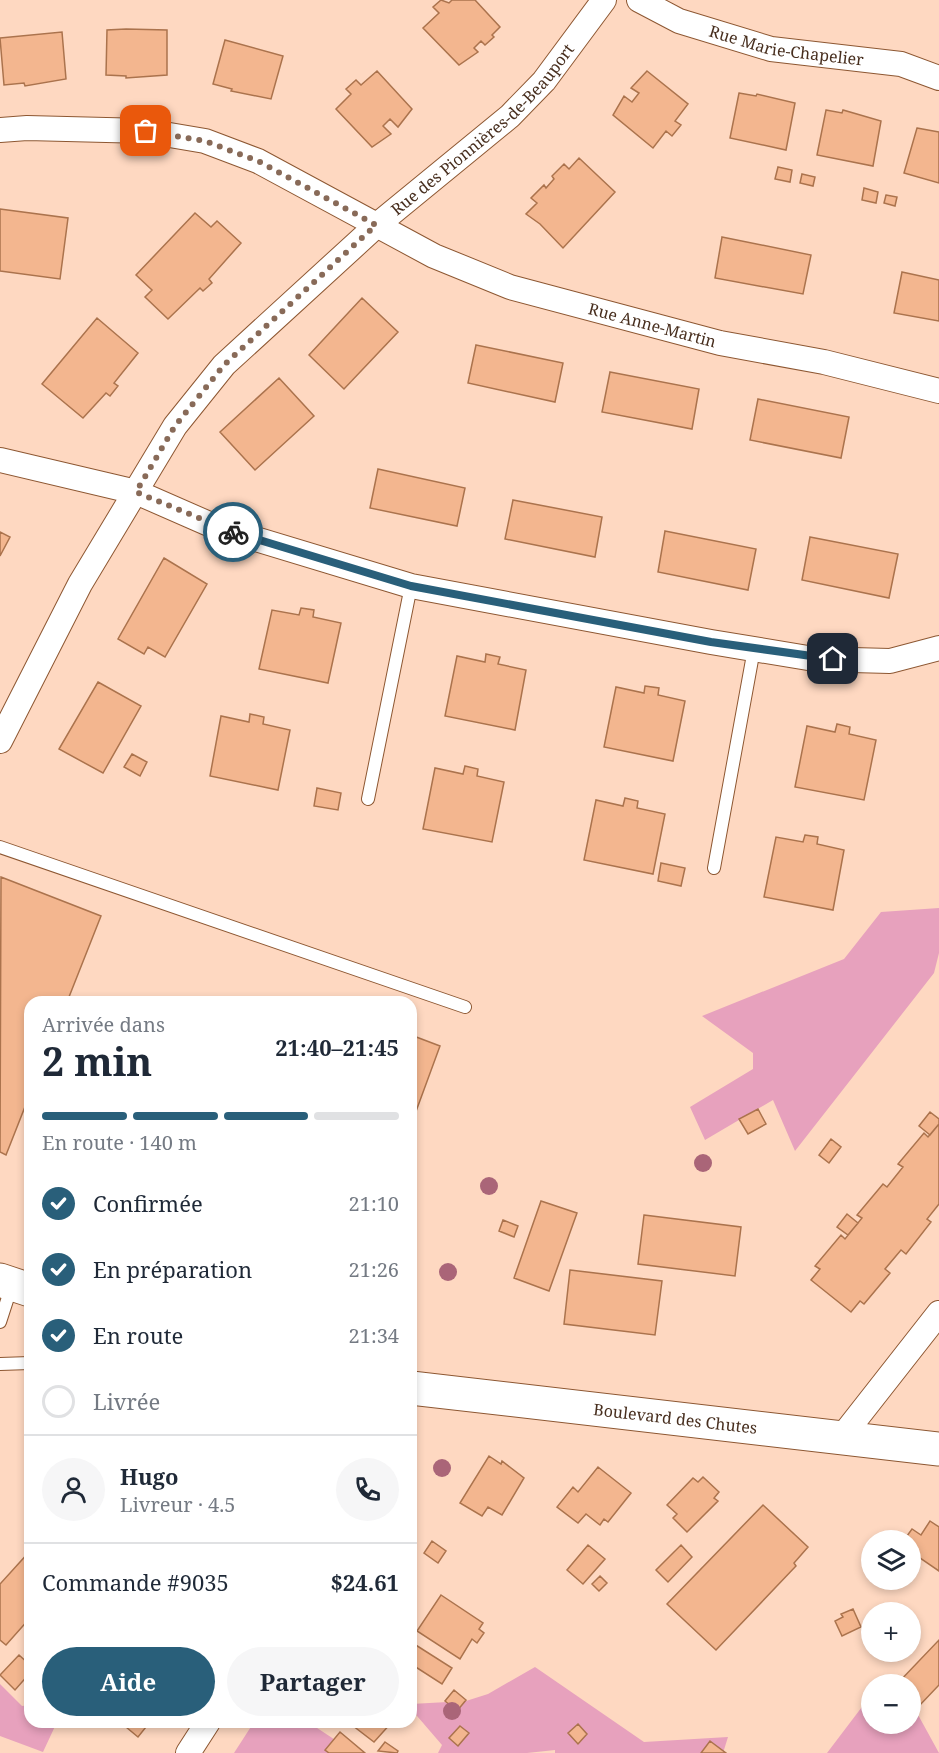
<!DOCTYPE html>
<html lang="fr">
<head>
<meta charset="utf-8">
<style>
  body { margin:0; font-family:"Noto Serif",serif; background:#f6f6f7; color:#1f2937; height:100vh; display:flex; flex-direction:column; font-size:22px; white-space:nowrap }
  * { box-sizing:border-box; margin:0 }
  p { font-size:20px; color:#747a83 }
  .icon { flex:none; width:33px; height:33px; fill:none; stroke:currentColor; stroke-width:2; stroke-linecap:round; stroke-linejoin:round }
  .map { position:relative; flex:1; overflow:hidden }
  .drawer { position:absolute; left:24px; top:996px; width:393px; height:732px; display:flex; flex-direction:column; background:#fff; border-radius:18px; box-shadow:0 3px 9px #0003 }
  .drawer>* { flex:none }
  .fabs { position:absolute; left:861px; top:1530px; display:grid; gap:12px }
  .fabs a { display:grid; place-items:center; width:60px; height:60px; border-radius:50%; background:#fff; box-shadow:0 3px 9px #0003; font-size:30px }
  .pin { position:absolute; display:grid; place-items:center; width:51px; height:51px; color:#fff; margin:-26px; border-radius:12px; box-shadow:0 3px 9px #0006 }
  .courier { position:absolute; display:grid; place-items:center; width:60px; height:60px; margin:-30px; border:4px solid #295f7a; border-radius:50%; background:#fff; color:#222; box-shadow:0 2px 8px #0007 }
  .summary em { font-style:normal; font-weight:700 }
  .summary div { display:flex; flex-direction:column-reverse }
  .summary { display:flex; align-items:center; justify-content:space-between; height:102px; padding:0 18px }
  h1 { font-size:39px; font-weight:700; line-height:45px }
  .bar { display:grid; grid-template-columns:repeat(4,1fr); gap:9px 6px; align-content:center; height:72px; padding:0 18px }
  .bar i { height:8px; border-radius:4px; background:#e0e1e3 }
  .bar .active { background:#295f7a }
  .bar p { grid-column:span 4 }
  .line { display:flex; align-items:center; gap:15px; padding:0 18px; border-top:2px solid #e0e1e3 }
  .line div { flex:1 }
  .round { display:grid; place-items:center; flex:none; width:63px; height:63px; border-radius:32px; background:#f6f6f7 }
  ol { padding:0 18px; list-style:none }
  li { display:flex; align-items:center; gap:18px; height:66px }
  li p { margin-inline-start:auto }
  li .icon { padding:6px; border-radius:50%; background:#295f7a; color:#fff; stroke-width:4 }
  li:last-child { color:#747a83 }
  li i { width:33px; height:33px; border:3px solid #e0e1e3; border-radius:50% }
  .primary-button { display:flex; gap:12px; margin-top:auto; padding:12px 18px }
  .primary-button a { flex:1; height:69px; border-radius:36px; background:#295f7a; color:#fff; font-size:24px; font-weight:700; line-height:69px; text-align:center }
  .primary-button a+a { background:#f6f6f7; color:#1f2937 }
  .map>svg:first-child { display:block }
  .green { fill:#e7a1bd }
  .building { fill:#f3b68f; stroke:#ab734d; stroke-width:1.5 }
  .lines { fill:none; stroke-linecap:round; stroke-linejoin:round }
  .lane-casing { stroke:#8d5732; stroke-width:14 }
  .street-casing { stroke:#8d5732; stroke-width:26 }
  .secondary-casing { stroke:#8d5732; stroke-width:35 }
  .lane { stroke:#fff; stroke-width:12 }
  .street { stroke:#fff; stroke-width:24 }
  .secondary { stroke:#fff; stroke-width:33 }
  .tree { fill:#aa6578 }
  .done { stroke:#886a58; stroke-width:6; stroke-dasharray:0 10.8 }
  .route { stroke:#295f7a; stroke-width:8 }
  .labels { text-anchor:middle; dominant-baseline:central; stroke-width:4.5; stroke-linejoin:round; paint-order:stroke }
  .street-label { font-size:16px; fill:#482f1f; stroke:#fed8c1 }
</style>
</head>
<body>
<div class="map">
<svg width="939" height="1753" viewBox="0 0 939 1753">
  <rect width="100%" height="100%" fill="#fed8c1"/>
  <!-- green -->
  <path class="green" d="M939 908V953L934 973 795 1151 773 1100 705 1140 690 1107 753 1069V1053L702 1016 844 959 881 912Z
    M535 1667 644 1742 728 1737 723 1753H555V1750L527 1753H438L442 1745 411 1709V1704L466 1701 488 1694Z
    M0 1684 22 1706 30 1705V1722H57L43 1752 0 1736Z
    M871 1695 872 1724H910L911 1702 939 1753H827Z
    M254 1722 311 1724 355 1753H234Z"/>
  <!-- building -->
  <path class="building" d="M441 0 449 3 452 0H475L500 27 492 35 494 37 485 45 481 41 474 48 478 52 459 65 423 28 439 13 433 7Z
    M126 29 167 30V75L126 78V76L106 75 107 30Z
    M62 32 66 79 25 86 24 83 4 85 0 38Z
    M225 40 283 56 271 99 231 91 232 89 213 84Z
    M377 71 412 109 398 127 390 119 383 126 391 134 372 147 336 109 351 94 346 89 356 80 361 85Z
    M647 71 688 104 675 121 681 125 672 136 666 131 653 148 613 115 624 96 632 102 639 93 631 88Z
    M739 93 756 96 757 94 795 103 786 150 730 138Z
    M826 110 842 113 843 110 881 121 873 166 817 155Z
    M917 128 939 132V183L904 173Z
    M579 158 615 192 563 248 540 224 526 214 537 203 531 198 544 185 546 188 554 179 552 176 564 164 569 169Z
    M778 167 792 170 790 182 775 179Z
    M802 174 815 177 813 186 800 183Z
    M864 188 878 192 876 203 862 200Z
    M886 195 897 197 895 206 884 203Z
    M0 209 68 218 60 279 0 271Z
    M195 213 211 227 217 221 241 243 209 279 212 283 203 291 200 288 168 319 145 297 152 290 136 275Z
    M722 237 811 255 803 294 715 278Z
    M902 272 939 280V321L894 313Z
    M362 298 398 332 344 389 309 355Z
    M97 318 138 353 114 383 118 386 110 396 106 393 83 418 42 384Z
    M476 345 563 363 555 402 468 383Z
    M610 372 699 389 692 429 602 412Z
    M279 378 314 416 255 470 220 432Z
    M758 399 849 417 841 458 750 440Z
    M378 469 465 488 457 526 370 508Z
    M513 500 602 517 595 557 505 539Z
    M665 531 756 549 748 590 658 572Z
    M0 532 10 537 0 556Z
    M810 537 898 554 889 598 802 580Z
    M164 558 207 584 165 657 148 647 144 654 118 639Z
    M301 608 314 610 313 617 341 623 328 683 259 669 272 610 299 615Z
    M486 654 500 657 498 664 526 670 515 730 445 716 457 656 485 662Z
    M98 682 141 706 103 773 59 749Z
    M645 686 659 688 658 695 685 701 673 761 604 747 616 687 644 693Z
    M250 714 264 717 263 724 290 730 278 790 210 776 221 716 249 722Z
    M837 724 850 727 849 734 876 740 864 800 795 787 807 726 835 732Z
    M132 754 147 762 140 776 124 767Z
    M465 766 478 769 477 776 504 782 492 842 423 829 435 768 463 774Z
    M317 788 341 793 338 810 314 806Z
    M625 798 638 801 637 808 665 814 653 874 584 860 596 800 623 806Z
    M805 835 818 837 817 844 844 850 833 910 764 897 776 837 803 842Z
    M661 863 685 868 681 886 658 881Z
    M1 877 101 916 67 1002H30V1094L6 1155 0 1152Z
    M411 1035 440 1046 411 1125Z
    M758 1109 766 1124 748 1134 739 1119Z
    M930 1112 939 1119V1124L930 1135 919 1126Z
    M939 1124V1204L927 1219 931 1222 906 1254 901 1250 885 1269 890 1273 864 1304 860 1301 851 1312 811 1280 820 1269 815 1266 841 1235 845 1239 862 1218 857 1215 883 1184 887 1187 903 1167 898 1164 924 1133 928 1137Z
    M831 1139 841 1147 829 1163 819 1155Z
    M541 1201 577 1213 549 1291 514 1278Z
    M847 1214 858 1223 848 1235 837 1227Z
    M644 1215 741 1227 735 1276 638 1264Z
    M503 1220 518 1226 514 1237 499 1231Z
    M570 1270 662 1281 655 1335 564 1324Z
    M489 1456 501 1464 502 1461 524 1478 502 1515 488 1507 482 1516 460 1503Z
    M598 1467 631 1493 608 1522 604 1519 600 1525 586 1514 578 1523 557 1507 573 1487 578 1492Z
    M703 1477 719 1492 714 1498 718 1501 687 1532 673 1518 677 1514 667 1505 693 1478 698 1482Z
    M763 1505 808 1547 794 1563 796 1566 716 1650 667 1604Z
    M930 1521 939 1527V1571L910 1551V1540H904L912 1529 921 1535Z
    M432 1541 446 1551 438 1563 424 1553Z
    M588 1545 605 1559 583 1584 567 1570Z
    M681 1545 692 1557 668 1582 656 1570Z
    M30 1551V1618L6 1645 0 1640V1584Z
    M600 1576 607 1583 599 1591 592 1584Z
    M441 1595 483 1623 479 1629 484 1633 477 1643 472 1639 460 1659 417 1631Z
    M853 1609 861 1627 842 1636 835 1621 843 1617 841 1614Z
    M939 1640V1685L919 1706 910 1698V1684H897Z
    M411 1642 452 1668 442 1684 411 1664Z
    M19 1655 30 1665V1673L15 1690 0 1675Z
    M454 1690 466 1700 457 1711 445 1701Z
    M120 1722H150L138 1737Z
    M348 1722H392L374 1742Z
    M578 1724 587 1734 578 1744 568 1733Z
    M460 1726 469 1733 458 1746 449 1738Z
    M340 1732 365 1753H329L325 1750Z
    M710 1741 726 1753H701Z
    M385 1742 398 1751 397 1753 378 1751Z"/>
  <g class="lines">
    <!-- lane casing -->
    <g class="lane-casing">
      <path id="lane" d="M368 799 411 586
        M0 847 465 1007
        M714 868 754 649
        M0 1322 12 1285
        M0 1364 30 1363"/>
    </g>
    <!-- street casing -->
    <g class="street-casing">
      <g id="street">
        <path id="s1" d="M639 0 679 21 771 49 901 64 939 78"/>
        <path id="s2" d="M0 130 27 128 146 131 205 141 258 161 434 256 510 287 720 343 824 362 939 391"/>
        <path d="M0 460 136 492 216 527 411 586 711 642 814 659 890 661 939 648"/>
        <path id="s3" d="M0 741 80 584 175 426 224 365 377 225 510 116 544 81 604 0"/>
        <path d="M841 1438 939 1313"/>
        <path d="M188 1753 208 1722"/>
      </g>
    </g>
    <!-- secondary casing -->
    <g class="secondary-casing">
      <g id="secondary">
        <path d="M0 1280 30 1290"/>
        <path id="s4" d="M411 1388 939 1449"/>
      </g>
    </g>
    <!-- lane -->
    <use href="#lane" class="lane"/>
    <!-- street -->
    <use href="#street" class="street"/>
    <!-- secondary -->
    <use href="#secondary" class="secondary"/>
  </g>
  <!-- trees -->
  <g class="tree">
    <circle cx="703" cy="1163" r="9"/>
    <circle cx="489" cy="1186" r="9"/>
    <circle cx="448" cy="1272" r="9"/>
    <circle cx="442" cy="1468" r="9"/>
    <circle cx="452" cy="1711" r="9"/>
  </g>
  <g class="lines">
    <!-- done -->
    <path class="done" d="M146 131 205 141 258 161 376 225 224 365 175 426 136 492 233 532"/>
    <!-- route -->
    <path class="route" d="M233 532 411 586 711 642 833 659"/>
  </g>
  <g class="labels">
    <!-- street labels -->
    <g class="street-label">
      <text stroke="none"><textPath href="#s1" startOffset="156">Rue Marie-Chapelier</textPath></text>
      <text stroke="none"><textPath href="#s3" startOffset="789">Rue des Pionnières-de-Beauport</textPath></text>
      <text stroke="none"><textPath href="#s2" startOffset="692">Rue Anne-Martin</textPath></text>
      <text stroke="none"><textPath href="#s4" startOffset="266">Boulevard des Chutes</textPath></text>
    </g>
  </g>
</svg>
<div class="fabs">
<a><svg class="icon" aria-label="layers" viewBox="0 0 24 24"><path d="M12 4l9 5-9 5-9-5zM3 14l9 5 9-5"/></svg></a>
<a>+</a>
<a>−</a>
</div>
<div class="pin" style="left:146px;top:131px;background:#ea580c"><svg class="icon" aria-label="bag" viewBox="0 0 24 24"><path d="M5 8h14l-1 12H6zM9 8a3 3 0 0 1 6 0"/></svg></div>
<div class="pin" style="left:833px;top:659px;background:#1f2937"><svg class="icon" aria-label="home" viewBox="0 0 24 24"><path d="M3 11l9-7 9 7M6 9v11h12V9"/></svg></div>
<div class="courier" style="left:233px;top:532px"><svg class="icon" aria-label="bike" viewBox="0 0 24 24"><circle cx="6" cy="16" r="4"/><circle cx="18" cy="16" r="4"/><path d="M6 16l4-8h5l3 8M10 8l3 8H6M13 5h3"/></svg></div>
<section class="drawer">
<div class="summary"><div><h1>2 min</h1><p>Arrivée dans</p></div><em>21:40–21:45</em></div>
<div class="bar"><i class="active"></i><i class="active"></i><i class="active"></i><i></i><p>En route · 140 m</p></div>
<ol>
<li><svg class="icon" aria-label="check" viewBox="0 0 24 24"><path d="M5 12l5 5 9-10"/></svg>Confirmée<p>21:10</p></li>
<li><svg class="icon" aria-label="check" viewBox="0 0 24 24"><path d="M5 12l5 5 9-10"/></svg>En préparation<p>21:26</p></li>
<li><svg class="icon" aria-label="check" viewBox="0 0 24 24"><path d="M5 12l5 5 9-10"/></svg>En route<p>21:34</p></li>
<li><i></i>Livrée</li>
</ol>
<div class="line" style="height:108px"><a class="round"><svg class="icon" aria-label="person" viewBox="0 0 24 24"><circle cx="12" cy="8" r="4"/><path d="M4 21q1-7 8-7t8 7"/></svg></a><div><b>Hugo</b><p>Livreur · 4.5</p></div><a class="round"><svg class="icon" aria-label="phone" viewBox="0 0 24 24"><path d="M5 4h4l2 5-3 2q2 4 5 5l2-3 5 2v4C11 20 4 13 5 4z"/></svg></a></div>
<div class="line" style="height:78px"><div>Commande #9035</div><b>$24.61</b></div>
<div class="primary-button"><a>Aide</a><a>Partager</a></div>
</section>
</div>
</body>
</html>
